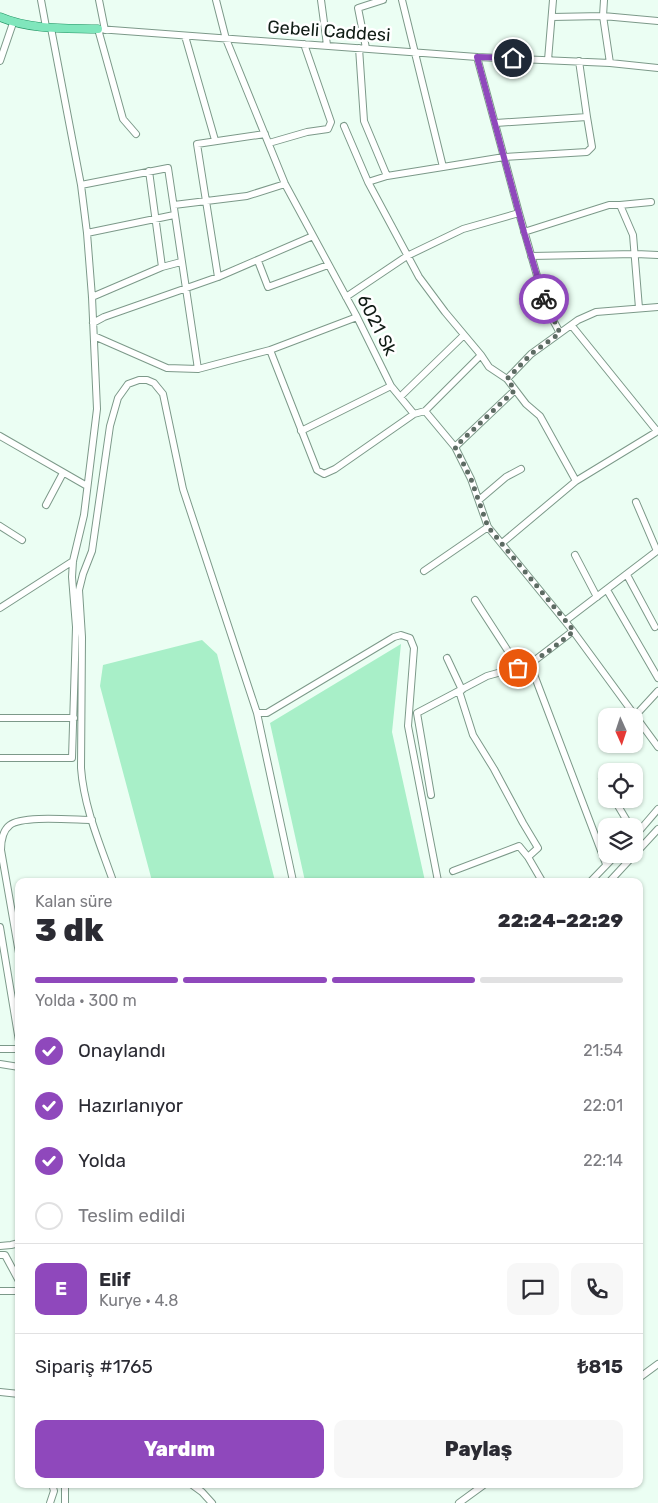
<!DOCTYPE html>
<html lang="tr">
<head>
<meta charset="utf-8">
<style>
  body { margin:0; font-family:Rubik,sans-serif; background:#f7f7f7; color:#2b2b33; height:100vh; display:flex; flex-direction:column; font-size:19px; white-space:nowrap }
  * { box-sizing:border-box; margin:0 }
  p { font-size:16px; color:#7c7c81 }
  .icon { flex:none; width:28px; height:28px; fill:none; stroke:currentColor; stroke-width:2; stroke-linecap:round; stroke-linejoin:round }
  .map { position:relative; flex:1; overflow:hidden }
  .panel { position:absolute; left:15px; top:878px; width:628px; height:610px; display:flex; flex-direction:column; background:#fff; border-radius:10px; box-shadow:0 1px 4px #0004 }
  .panel>* { flex:none }
  .needle { width:32px; rotate:177deg }
  .tools { position:absolute; left:598px; top:708px; display:grid; gap:10px }
  .tools a { display:grid; place-items:center; width:45px; height:45px; border-radius:10px; background:#fff; box-shadow:0 1px 4px #0004; font-size:25px }
  .pin { position:absolute; display:grid; place-items:center; width:42px; height:42px; color:#fff; margin:-21px; border:2px solid #fff; border-radius:50%; box-shadow:0 1px 5px #0007 }
  .courier { position:absolute; display:grid; place-items:center; width:50px; height:50px; margin:-25px; border:4px solid #8f48bc; border-radius:50%; background:#fff; color:#222; box-shadow:0 1px 6px #0007 }
  .summary em { font-style:normal; font-weight:800 }
  .summary div { display:flex; flex-direction:column-reverse }
  .summary { display:flex; align-items:center; justify-content:space-between; height:85px; padding:0 20px }
  h1 { font-size:32px; font-weight:800; line-height:38px }
  .bar { display:grid; grid-template-columns:repeat(4,1fr); gap:8px 5px; align-content:center; height:60px; padding:0 20px }
  .bar i { height:6px; border-radius:4px; background:#e1e1e2 }
  .bar .active { background:#8f48bc }
  .bar p { grid-column:span 4 }
  .line { display:flex; align-items:center; gap:12px; padding:0 20px; border-top:1px solid #e1e1e2 }
  .line div { flex:1 }
  .round { display:grid; place-items:center; flex:none; width:52px; height:52px; border-radius:10px; background:#f7f7f7 }
  ol { padding:0 20px; list-style:none }
  li { display:flex; align-items:center; gap:15px; height:55px }
  li p { margin-inline-start:auto }
  li .icon { padding:5px; border-radius:50%; background:#8f48bc; color:#fff; stroke-width:4 }
  li:last-child { color:#7c7c81 }
  li i { width:28px; height:28px; border:2px solid #e1e1e2; border-radius:50% }
  .button { display:flex; gap:10px; margin-top:auto; padding:10px 20px }
  .button a { flex:1; height:58px; border-radius:10px; background:#8f48bc; color:#fff; font-size:20px; font-weight:800; line-height:58px; text-align:center }
  .button a+a { background:#f7f7f7; color:#2b2b33 }
  .map>svg:first-child { display:block }
  .green { fill:#a8efc8 }
  .lines { fill:none; stroke-linecap:round; stroke-linejoin:round }
  .minor-casing { stroke:#7c9989; stroke-width:8 }
  .major-casing { stroke:#229464; stroke-width:9 }
  .minor { stroke:#fff; stroke-width:6 }
  .major { stroke:#80e6bc; stroke-width:8 }
  .done { stroke:#5d6b63; stroke-width:5; stroke-dasharray:0 9 }
  .route { stroke:#8f48bc; stroke-width:6 }
  .labels { text-anchor:middle; dominant-baseline:central; stroke-width:5; stroke-linejoin:round; paint-order:stroke }
  .street-label { font-size:18px; fill:#101c15; stroke:#fff }
</style>
</head>
<body>
<div class="map">
<svg width="658" height="1503" viewBox="0 0 658 1503">
  <rect width="100%" height="100%" fill="#ebfef3"/>
  <!-- green -->
  <path class="green" d="M202 640 217 654 275 881H152L100 686 103 665Z
    M401 644 392 732 425 881H305L270 723Z"/>
  <g class="lines">
    <!-- minor casing -->
    <g class="minor-casing">
      <path id="minor" d="M41 0 46 27
        M99 0 105 30
        M216 0 226 39 285 184 357 317 391 386 414 414 425 411 455 447 471 479 488 527 573 631 658 747
        M321 0 327 45
        M604 0 603 16 610 63
        M552 17 603 16 658 21
        M185 36 215 140
        M359 48 364 121 387 176 368 182 419 277 445 312 481 355 489 367 507 379 526 404 540 416 576 481
        M366 48 358 8 383 0
        M548 60 553 0
        M0 61 13 23
        M496 123 587 117 579 61
        M344 126 368 182
        M136 134 123 119 98 29 477 57 610 63 658 68
        M269 143 307 132 328 129 331 122 304 44
        M443 167 504 157 477 57
        M149 171 162 267
        M387 176 443 167 402 0
        M81 185 168 168 198 369
        M174 205 247 196 285 184
        M620 205 651 202
        M519 213 546 307 560 333
        M524 232 609 205H620L633 235 639 308
        M87 233 174 215
        M531 256 636 254 658 255
        M258 261 268 287 328 265
        M218 277 197 144 265 134
        M92 297 162 267 181 262
        M346 297 407 256 463 229 519 213 504 157 587 152 592 147 587 117
        M93 323 104 317 218 277 313 236
        M572 326 657 431
        M94 336 167 368 198 369 270 350 357 317
        M270 350 317 470 324 474 335 469 414 414
        M507 379 531 354 578 320 596 312 658 307
        M400 397 464 335
        M425 411 481 355
        M301 431 391 386
        M0 436 87 486
        M455 447 515 390
        M479 500 506 477 521 469
        M46 505 63 473
        M0 526 22 540
        M502 543 576 481 658 431
        M575 555 597 597
        M424 571 488 527
        M627 575 655 627
        M607 590 658 678
        M475 600 519 668
        M0 608 73 561
        M565 621 657 551 636 502
        M447 658 462 690
        M530 664 606 864
        M459 691 473 735 494 769 523 823 538 848 528 857 542 881
        M257 713 293 881
        M635 716 658 691
        M0 718H74
        M0 758H72L76 627 72 577 73 561 84 515 97 409 92 297 87 233 81 185 51 28
        M602 779 606 787
        M431 795 417 713 487 676 530 664 573 631
        M614 799 630 826
        M634 837 658 809
        M453 871 519 846 528 857
        M113 881C100 844 84 808 81 768L82 637 79 590 83 574 92 551 110 426 118 398 128 384 139 380H147L154 383 163 394 183 489 257 713H267L394 637 401 635 410 638 414 648 408 726 438 881
        M591 881 617 854
        M610 881 658 829
        M0 927 19 1041
        M19 953 1 850C1 841 2 831 10 825 22 815 75 820 92 820
        M0 1049H19
        M0 1064 19 1067
        M0 1246 11 1245 19 1243
        M0 1255H5L19 1281
        M0 1291H19
        M639 1378 658 1364
        M0 1392 19 1394
        M65 1484V1503
        M191 1484 202 1492 212 1503
        M50 1503 54 1491 52 1484
        M459 1503 485 1484"/>
    </g>
    <!-- major casing -->
    <g class="major-casing">
      <path id="major" d="M0 17C30 30 66 28 98 29"/>
    </g>
    <!-- minor -->
    <use href="#minor" class="minor"/>
    <!-- major -->
    <use href="#major" class="major"/>
  </g>
  <g class="lines">
    <!-- done -->
    <path class="done" d="M518 668C540 660 556 645 574 631L488 527 471 479 455 447 515 390 507 379 531 354 560 333 544 299"/>
    <!-- route -->
    <path class="route" d="M513 58 477 57 524 232 544 299"/>
  </g>
  <g class="labels">
    <!-- street labels -->
    <g class="street-label">
      <text transform="translate(329 31) rotate(4)">Gebeli Caddesi</text>
      <text transform="translate(377 325) rotate(63)">6021 Sk</text>
    </g>
  </g>
</svg>
<div class="tools">
<a><svg class="needle" viewBox="-14 -14 28 28"><path d="M0-13l5 13h-10z" fill="#e53935"/><path d="M0 13l5-13h-10z" fill="#7c7c81"/></svg></a>
<a><svg class="icon" aria-label="locate" viewBox="0 0 24 24"><circle cx="12" cy="12" r="6"/><path d="M12 2v4M12 18v4M2 12h4M18 12h4"/></svg></a>
<a><svg class="icon" aria-label="layers" viewBox="0 0 24 24"><path d="M12 4l9 5-9 5-9-5zM3 14l9 5 9-5"/></svg></a>
</div>
<div class="pin" style="left:518px;top:668px;background:#ea580c"><svg class="icon" aria-label="bag" viewBox="0 0 24 24"><path d="M5 8h14l-1 12H6zM9 8a3 3 0 0 1 6 0"/></svg></div>
<div class="pin" style="left:513px;top:58px;background:#1f2937"><svg class="icon" aria-label="home" viewBox="0 0 24 24"><path d="M3 11l9-7 9 7M6 9v11h12V9"/></svg></div>
<div class="courier" style="left:544px;top:299px"><svg class="icon" aria-label="bike" viewBox="0 0 24 24"><circle cx="6" cy="16" r="4"/><circle cx="18" cy="16" r="4"/><path d="M6 16l4-8h5l3 8M10 8l3 8H6M13 5h3"/></svg></div>
<section class="panel">
<div class="summary"><div><h1>3 dk</h1><p>Kalan süre</p></div><em>22:24–22:29</em></div>
<div class="bar"><i class="active"></i><i class="active"></i><i class="active"></i><i></i><p>Yolda · 300 m</p></div>
<ol>
<li><svg class="icon" aria-label="check" viewBox="0 0 24 24"><path d="M5 12l5 5 9-10"/></svg>Onaylandı<p>21:54</p></li>
<li><svg class="icon" aria-label="check" viewBox="0 0 24 24"><path d="M5 12l5 5 9-10"/></svg>Hazırlanıyor<p>22:01</p></li>
<li><svg class="icon" aria-label="check" viewBox="0 0 24 24"><path d="M5 12l5 5 9-10"/></svg>Yolda<p>22:14</p></li>
<li><i></i>Teslim edildi</li>
</ol>
<div class="line" style="height:90px"><b class="round" style="background:#8f48bc;color:#fff">E</b><div><b>Elif</b><p>Kurye · 4.8</p></div><a class="round"><svg class="icon" aria-label="chat" viewBox="0 0 24 24"><path d="M4 5h16v11H9l-5 4z"/></svg></a><a class="round"><svg class="icon" aria-label="phone" viewBox="0 0 24 24"><path d="M5 4h4l2 5-3 2q2 4 5 5l2-3 5 2v4C11 20 4 13 5 4z"/></svg></a></div>
<div class="line" style="height:65px"><div>Sipariş #1765</div><b>₺815</b></div>
<div class="button"><a>Yardım</a><a>Paylaş</a></div>
</section>
</div>
</body>
</html>
